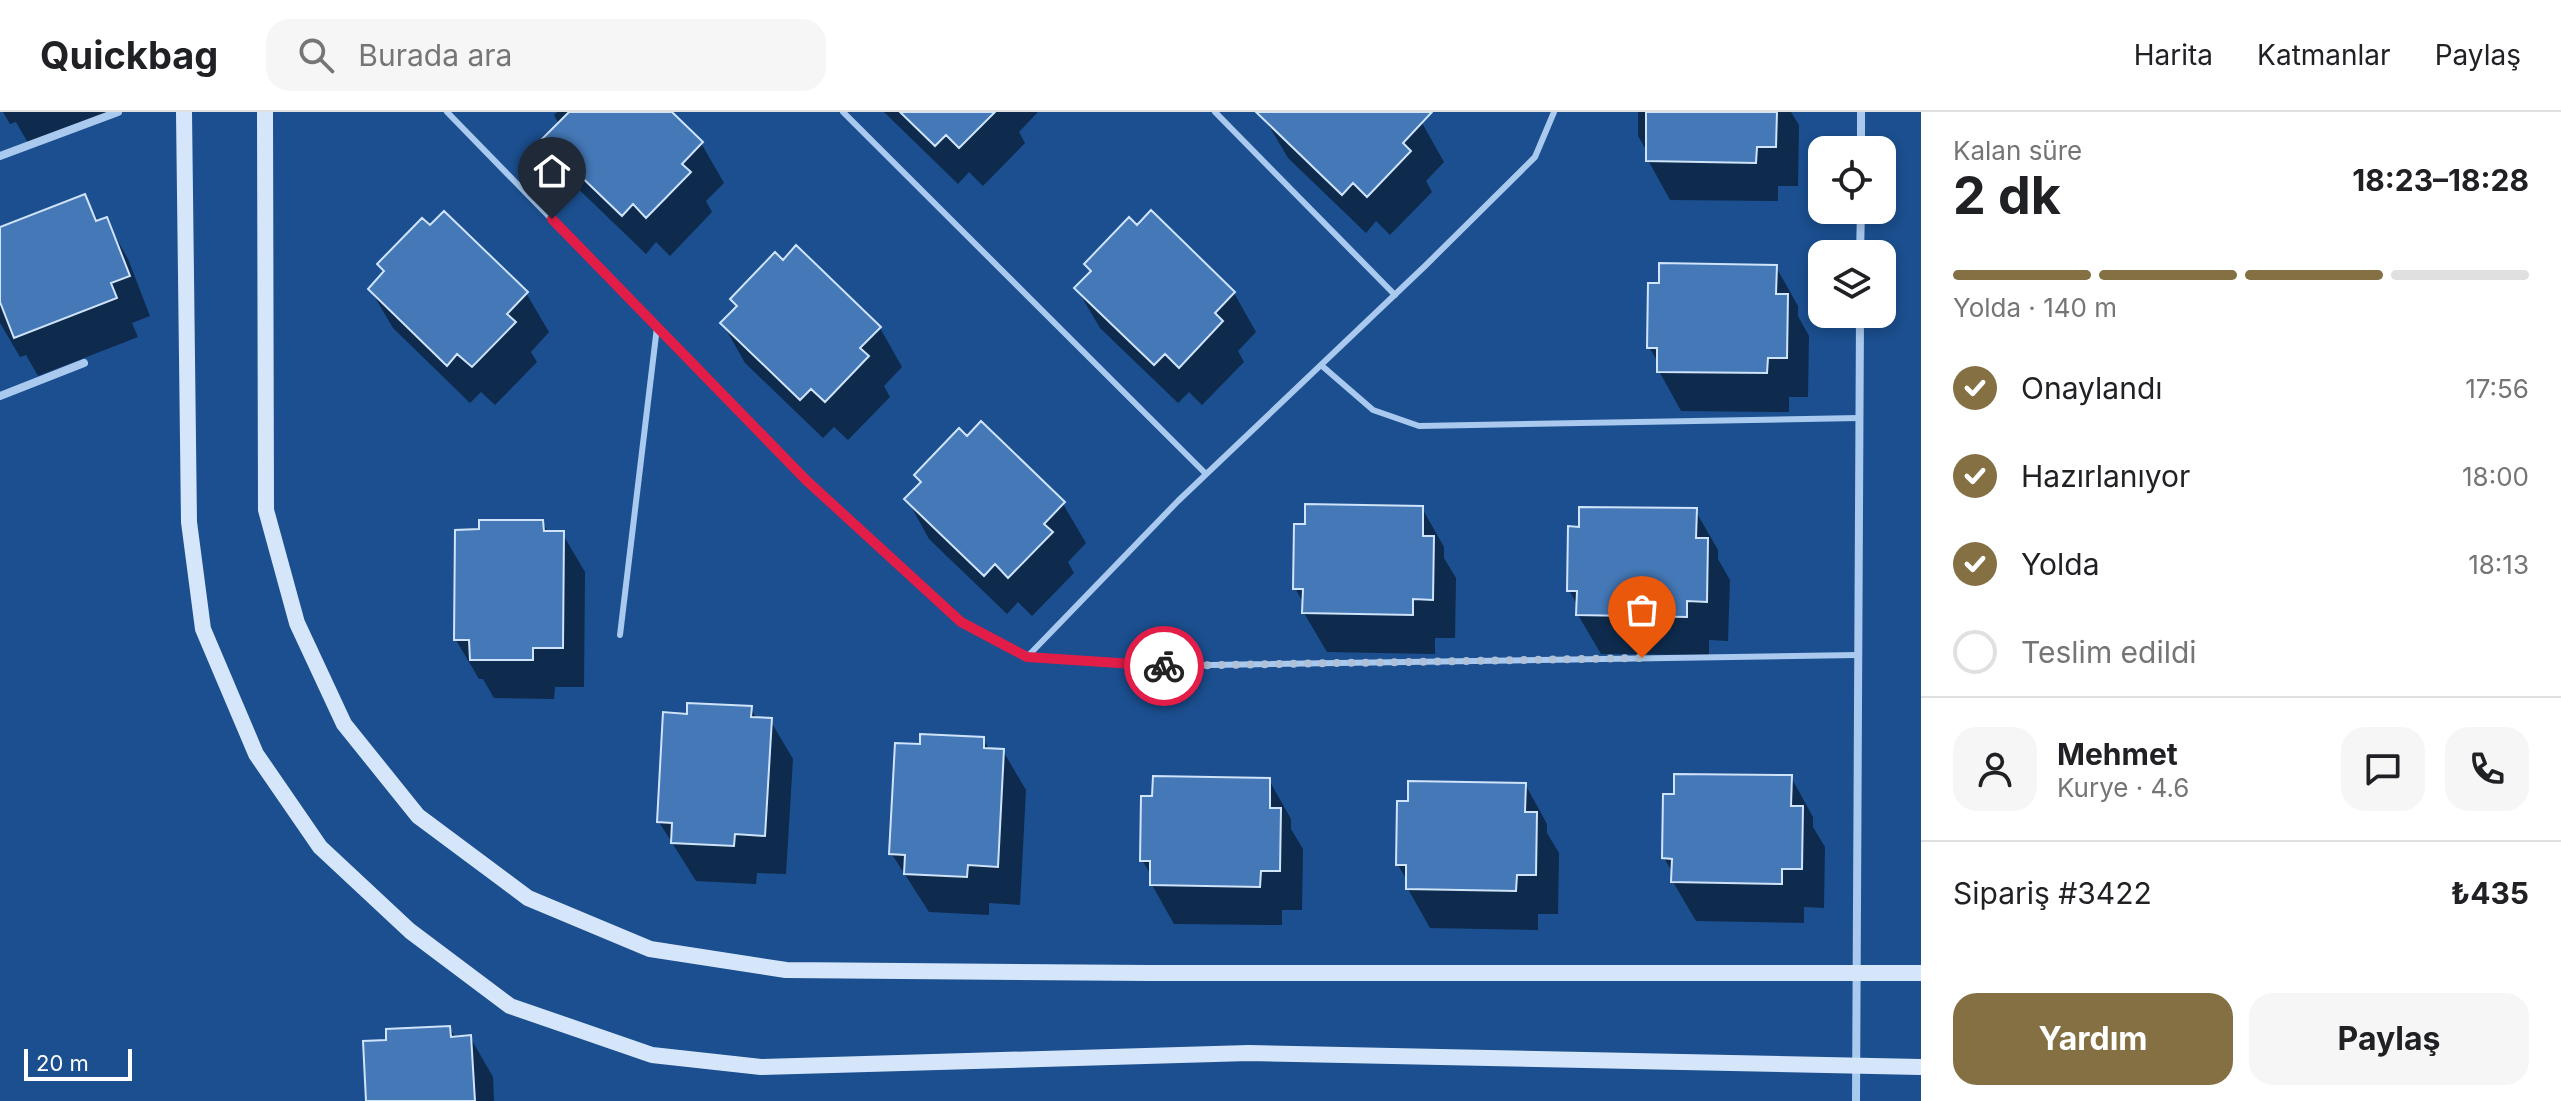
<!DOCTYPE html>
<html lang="tr">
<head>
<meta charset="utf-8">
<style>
  body { margin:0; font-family:Inter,sans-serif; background:#f6f6f6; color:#202124; height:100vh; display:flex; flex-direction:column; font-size:30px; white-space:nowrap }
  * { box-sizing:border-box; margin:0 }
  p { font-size:26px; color:#757577 }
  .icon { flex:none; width:44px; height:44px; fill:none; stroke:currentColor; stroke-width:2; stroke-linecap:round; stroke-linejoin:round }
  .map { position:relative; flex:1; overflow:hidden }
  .sheet { display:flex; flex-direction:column; background:#fff; width:640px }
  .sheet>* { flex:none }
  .controls { position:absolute; left:1808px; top:24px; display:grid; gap:16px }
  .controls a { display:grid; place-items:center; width:88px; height:88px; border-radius:16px; background:#fff; box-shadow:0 4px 12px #0003; font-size:40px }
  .scale { position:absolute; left:24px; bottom:20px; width:108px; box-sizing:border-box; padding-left:8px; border:4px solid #fff; border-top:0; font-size:22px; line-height:28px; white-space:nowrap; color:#fff; -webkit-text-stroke:6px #1b4f8f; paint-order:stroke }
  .pin { position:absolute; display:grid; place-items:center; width:68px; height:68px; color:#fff; margin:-82px -34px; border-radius:50% 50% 50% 0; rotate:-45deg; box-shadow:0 0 8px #0007 }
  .pin .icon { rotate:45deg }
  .courier { position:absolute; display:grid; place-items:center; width:80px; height:80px; margin:-40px; border:6px solid #e11d48; border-radius:50%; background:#fff; color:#222; box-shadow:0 2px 10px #0007 }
  .head em { font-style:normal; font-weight:700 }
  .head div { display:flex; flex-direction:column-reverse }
  .head { display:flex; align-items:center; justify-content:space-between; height:136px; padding:0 32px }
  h1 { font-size:52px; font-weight:700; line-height:60px }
  .bar { display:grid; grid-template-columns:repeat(4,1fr); gap:12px 8px; align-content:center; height:96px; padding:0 32px }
  .bar i { height:10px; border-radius:6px; background:#e0e0e0 }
  .bar .current { background:#847042 }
  .bar p { grid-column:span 4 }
  .line { display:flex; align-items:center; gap:20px; padding:0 32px; border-top:2px solid #e0e0e0 }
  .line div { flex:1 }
  .round { display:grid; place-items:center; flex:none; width:84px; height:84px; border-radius:24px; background:#f6f6f6 }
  ol { padding:0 32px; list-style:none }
  li { display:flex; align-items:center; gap:24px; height:88px }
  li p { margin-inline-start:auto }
  li .icon { padding:8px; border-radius:50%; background:#847042; color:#fff; stroke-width:4 }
  li:last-child { color:#757577 }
  li i { width:44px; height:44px; border:4px solid #e0e0e0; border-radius:50% }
  .primary-button { display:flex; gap:16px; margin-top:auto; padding:16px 32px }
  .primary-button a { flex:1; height:92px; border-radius:24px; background:#847042; color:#fff; font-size:32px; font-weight:700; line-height:92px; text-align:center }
  .primary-button a+a { background:#f6f6f6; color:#202124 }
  header { display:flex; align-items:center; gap:48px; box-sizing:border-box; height:112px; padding:0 40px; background:#fff; border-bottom:2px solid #e0e0e0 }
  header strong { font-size:38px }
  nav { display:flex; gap:44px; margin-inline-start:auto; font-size:28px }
  .search { width:560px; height:72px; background:#f6f6f6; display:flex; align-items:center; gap:20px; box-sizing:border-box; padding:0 28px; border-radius:24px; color:#757577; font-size:30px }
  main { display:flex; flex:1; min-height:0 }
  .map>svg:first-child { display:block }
  .shadow { fill:#0007 }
  .building { fill:#4478b7; stroke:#cfe3fa; stroke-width:2 }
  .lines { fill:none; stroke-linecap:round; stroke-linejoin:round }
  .lane { stroke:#a9c9ee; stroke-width:6 }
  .street { stroke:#a9c9ee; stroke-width:8 }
  .secondary { stroke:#d6e6fa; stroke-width:16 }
  .done { stroke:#afc1d8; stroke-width:8; stroke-dasharray:0 14.4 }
  .route { stroke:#e11d48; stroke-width:10 }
</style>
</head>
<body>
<header>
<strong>Quickbag</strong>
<div class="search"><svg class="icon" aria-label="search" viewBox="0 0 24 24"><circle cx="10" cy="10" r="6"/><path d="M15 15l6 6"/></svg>Burada ara</div>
<nav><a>Harita</a><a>Katmanlar</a><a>Paylaş</a></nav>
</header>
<main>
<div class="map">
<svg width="1921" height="989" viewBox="0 0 1921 989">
  <rect width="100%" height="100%" fill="#1b4f8f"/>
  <!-- shadow -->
  <path class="shadow" d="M3 0H108L28 31 16 10 10 12Z
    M557 0H669L701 31 724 71 706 89 712 100 670 144 656 130 646 142 567 66 545 27 559 12 554 3Z
    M884 0H1037V1L1019 20 1025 31 983 74 969 60 958 72Z
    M1272 0H1411L1422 11 1444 50 1426 69 1432 80 1390 123 1376 109 1366 121 1288 46 1265 7Z
    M1638 0H1791L1799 13 1798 74H1778V89L1670 88 1648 48V41L1638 24Z
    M84 84 99 110 106 108 128 147 150 204 132 211 138 225 38 264 26 243 20 245 0 211V117Z
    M1137 116 1234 181 1256 220 1238 239 1244 250 1202 293 1189 280 1178 291 1100 216 1077 177 1092 161 1086 153Z
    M379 152 526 181 549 220 531 240 537 250 495 293 481 280 470 291 393 216 370 177 385 162Z
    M1776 155 1798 194V204L1809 224 1808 285H1789V300L1681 299 1659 259V252L1649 235Z
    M732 187 880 216 902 255 884 274 890 285 848 328 834 315 823 326 745 251 723 212 738 196Z
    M981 312 1063 392 1086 431 1068 450 1074 461 1032 504 1018 490 1007 502 929 427 907 387 921 372 916 363 967 327Z
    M1422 396 1444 435V446L1456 466 1455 526H1435V542L1327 540 1304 501 1305 494 1295 476Z
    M1695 398 1718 438V447L1730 468 1728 529 1709 528V543L1601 542 1578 503 1579 496 1569 478Z
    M542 410 549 421H562L585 460 584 575H555L554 587 494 586 483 567H479L456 528 481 419Z
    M751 596 757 608H770L793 647 786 762 757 761 756 772 696 769 659 710 689 604Z
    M983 627 990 639H1003L1026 678 1020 793 989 791V803L929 800 891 741 922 634Z
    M1791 665 1813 705V715L1825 735 1824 796 1804 795V811L1696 809 1673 770 1674 763 1664 746Z
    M1269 668 1291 707V717L1303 737 1302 798H1282V813L1174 812 1152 773V765L1142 748Z
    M1525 672 1547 712V721L1559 741 1558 802H1538V818L1430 816 1408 777V770L1398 753Z
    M449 916 456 926 470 925 493 965 494 989H368L388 929Z"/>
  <!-- building -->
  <path class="building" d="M569 0H672L703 30 682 52 691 60 646 106 633 92 622 104 542 27Z
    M900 0H995L959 36 946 23 935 34Z
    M1256 0H1432L1403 31 1411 39 1367 85 1353 71 1342 83Z
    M1646 0H1777L1776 35H1757L1756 51 1646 49Z
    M85 82 96 109 107 105 130 164 111 171 117 186 14 226 0 190V115Z
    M1151 98 1235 180 1215 201 1223 209 1179 256 1165 242 1154 253 1074 176 1091 159 1084 152 1129 105 1137 113Z
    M444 99 528 180 507 202 516 210 472 255 457 242 447 254 368 177 384 159 377 152 422 106 430 113Z
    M796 133 881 215 860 236 869 244 825 290 811 277 800 288 720 211 737 194 730 187 775 140 783 148Z
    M1659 151 1777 153 1776 182H1788L1787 246H1768L1767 261 1657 260V236H1647L1648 171H1659Z
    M981 309 1065 390 1044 412 1053 420 1008 466 995 452 984 464 904 387 921 370 914 363 959 316 967 324Z
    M1305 392 1423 394V424H1434L1433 488 1413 487V503L1302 501 1303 477H1293L1294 412H1305Z
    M1579 395 1697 396 1696 426H1708L1707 490 1687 489V505L1576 503 1577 479H1567L1568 414 1579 415Z
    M479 408H543L544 419H564L563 536H533V548H470L469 528H454L455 418 479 417Z
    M687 591 752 594 751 605 772 606 765 724 735 722 734 734 671 731 672 711 657 710 663 600 687 602Z
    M920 622 984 625V636L1004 637 998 755 968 753 967 765 904 762 905 743 889 742 895 631 920 632Z
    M1674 662 1792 663 1791 694H1803L1802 757H1782V772L1671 770 1672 747 1662 746 1663 682H1674Z
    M1153 664 1270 666V696H1281L1280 759H1261L1260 775 1150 773V749H1140L1141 684H1152Z
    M1408 669 1526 671 1525 700H1537L1536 763H1517L1516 779 1406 777V753H1396L1397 689H1408Z
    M450 914 451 925 471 923 475 989H366L363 929 386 928V917Z"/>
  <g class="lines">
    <!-- lane -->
    <path class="lane" d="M447 0 806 368 961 510 1027 545 1149 554 1857 543
      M843 0 1206 362
      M1215 0 1395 183
      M1321 253 1373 298 1419 314 1859 306
      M620 523 657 215
      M1027 545 1178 389 1425 154 1535 45 1554 0"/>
    <!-- street -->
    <path class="street" d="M1861 38V0
      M0 44 118 0
      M1860 142 1861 98
      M0 284 84 251
      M1856 989 1860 202"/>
    <!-- secondary -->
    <path class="secondary" d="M184 0 189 410 203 517 256 642 320 735 410 819 510 894 652 943 761 955 1249 941 1921 955
      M265 0 266 398 297 511 344 612 418 704 528 786 650 837 786 858 1150 861H1921"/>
  </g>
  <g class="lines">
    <!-- done -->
    <path class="done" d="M1164 554 1642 546"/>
    <!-- route -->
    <path class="route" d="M552 107 806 368 961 510 1027 545 1164 554"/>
  </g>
</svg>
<div class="controls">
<a><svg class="icon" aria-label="locate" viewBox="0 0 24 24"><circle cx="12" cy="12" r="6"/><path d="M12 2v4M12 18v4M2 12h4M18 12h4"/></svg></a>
<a><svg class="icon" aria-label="layers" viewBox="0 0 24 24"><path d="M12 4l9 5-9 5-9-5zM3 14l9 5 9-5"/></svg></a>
</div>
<div class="scale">20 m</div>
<div class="pin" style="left:1642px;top:546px;background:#ea580c"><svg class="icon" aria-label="bag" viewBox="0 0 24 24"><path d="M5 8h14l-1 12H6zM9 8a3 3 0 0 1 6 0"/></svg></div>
<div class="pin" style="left:552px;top:107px;background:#1f2937"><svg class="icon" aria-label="home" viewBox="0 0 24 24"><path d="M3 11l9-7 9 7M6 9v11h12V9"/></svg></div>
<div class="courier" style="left:1164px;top:554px"><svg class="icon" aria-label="bike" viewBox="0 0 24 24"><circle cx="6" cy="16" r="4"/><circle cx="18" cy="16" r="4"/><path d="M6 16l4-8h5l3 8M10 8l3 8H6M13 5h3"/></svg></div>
</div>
<section class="sheet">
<div class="head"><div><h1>2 dk</h1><p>Kalan süre</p></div><em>18:23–18:28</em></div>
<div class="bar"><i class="current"></i><i class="current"></i><i class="current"></i><i></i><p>Yolda · 140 m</p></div>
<ol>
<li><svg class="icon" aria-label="check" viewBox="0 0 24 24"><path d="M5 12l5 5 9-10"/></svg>Onaylandı<p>17:56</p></li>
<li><svg class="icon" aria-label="check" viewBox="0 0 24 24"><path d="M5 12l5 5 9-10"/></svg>Hazırlanıyor<p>18:00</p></li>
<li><svg class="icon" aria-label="check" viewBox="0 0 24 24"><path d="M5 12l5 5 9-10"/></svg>Yolda<p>18:13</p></li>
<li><i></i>Teslim edildi</li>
</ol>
<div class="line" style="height:144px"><a class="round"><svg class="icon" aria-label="person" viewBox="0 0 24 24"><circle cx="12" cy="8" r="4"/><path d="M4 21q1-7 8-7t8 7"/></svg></a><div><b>Mehmet</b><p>Kurye · 4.6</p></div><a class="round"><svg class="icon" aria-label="chat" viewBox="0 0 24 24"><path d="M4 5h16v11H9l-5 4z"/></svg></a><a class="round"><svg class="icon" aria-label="phone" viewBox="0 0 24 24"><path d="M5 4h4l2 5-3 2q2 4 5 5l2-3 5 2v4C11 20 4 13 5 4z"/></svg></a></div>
<div class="line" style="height:104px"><div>Sipariş #3422</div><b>₺435</b></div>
<div class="primary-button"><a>Yardım</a><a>Paylaş</a></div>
</section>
</main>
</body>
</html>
